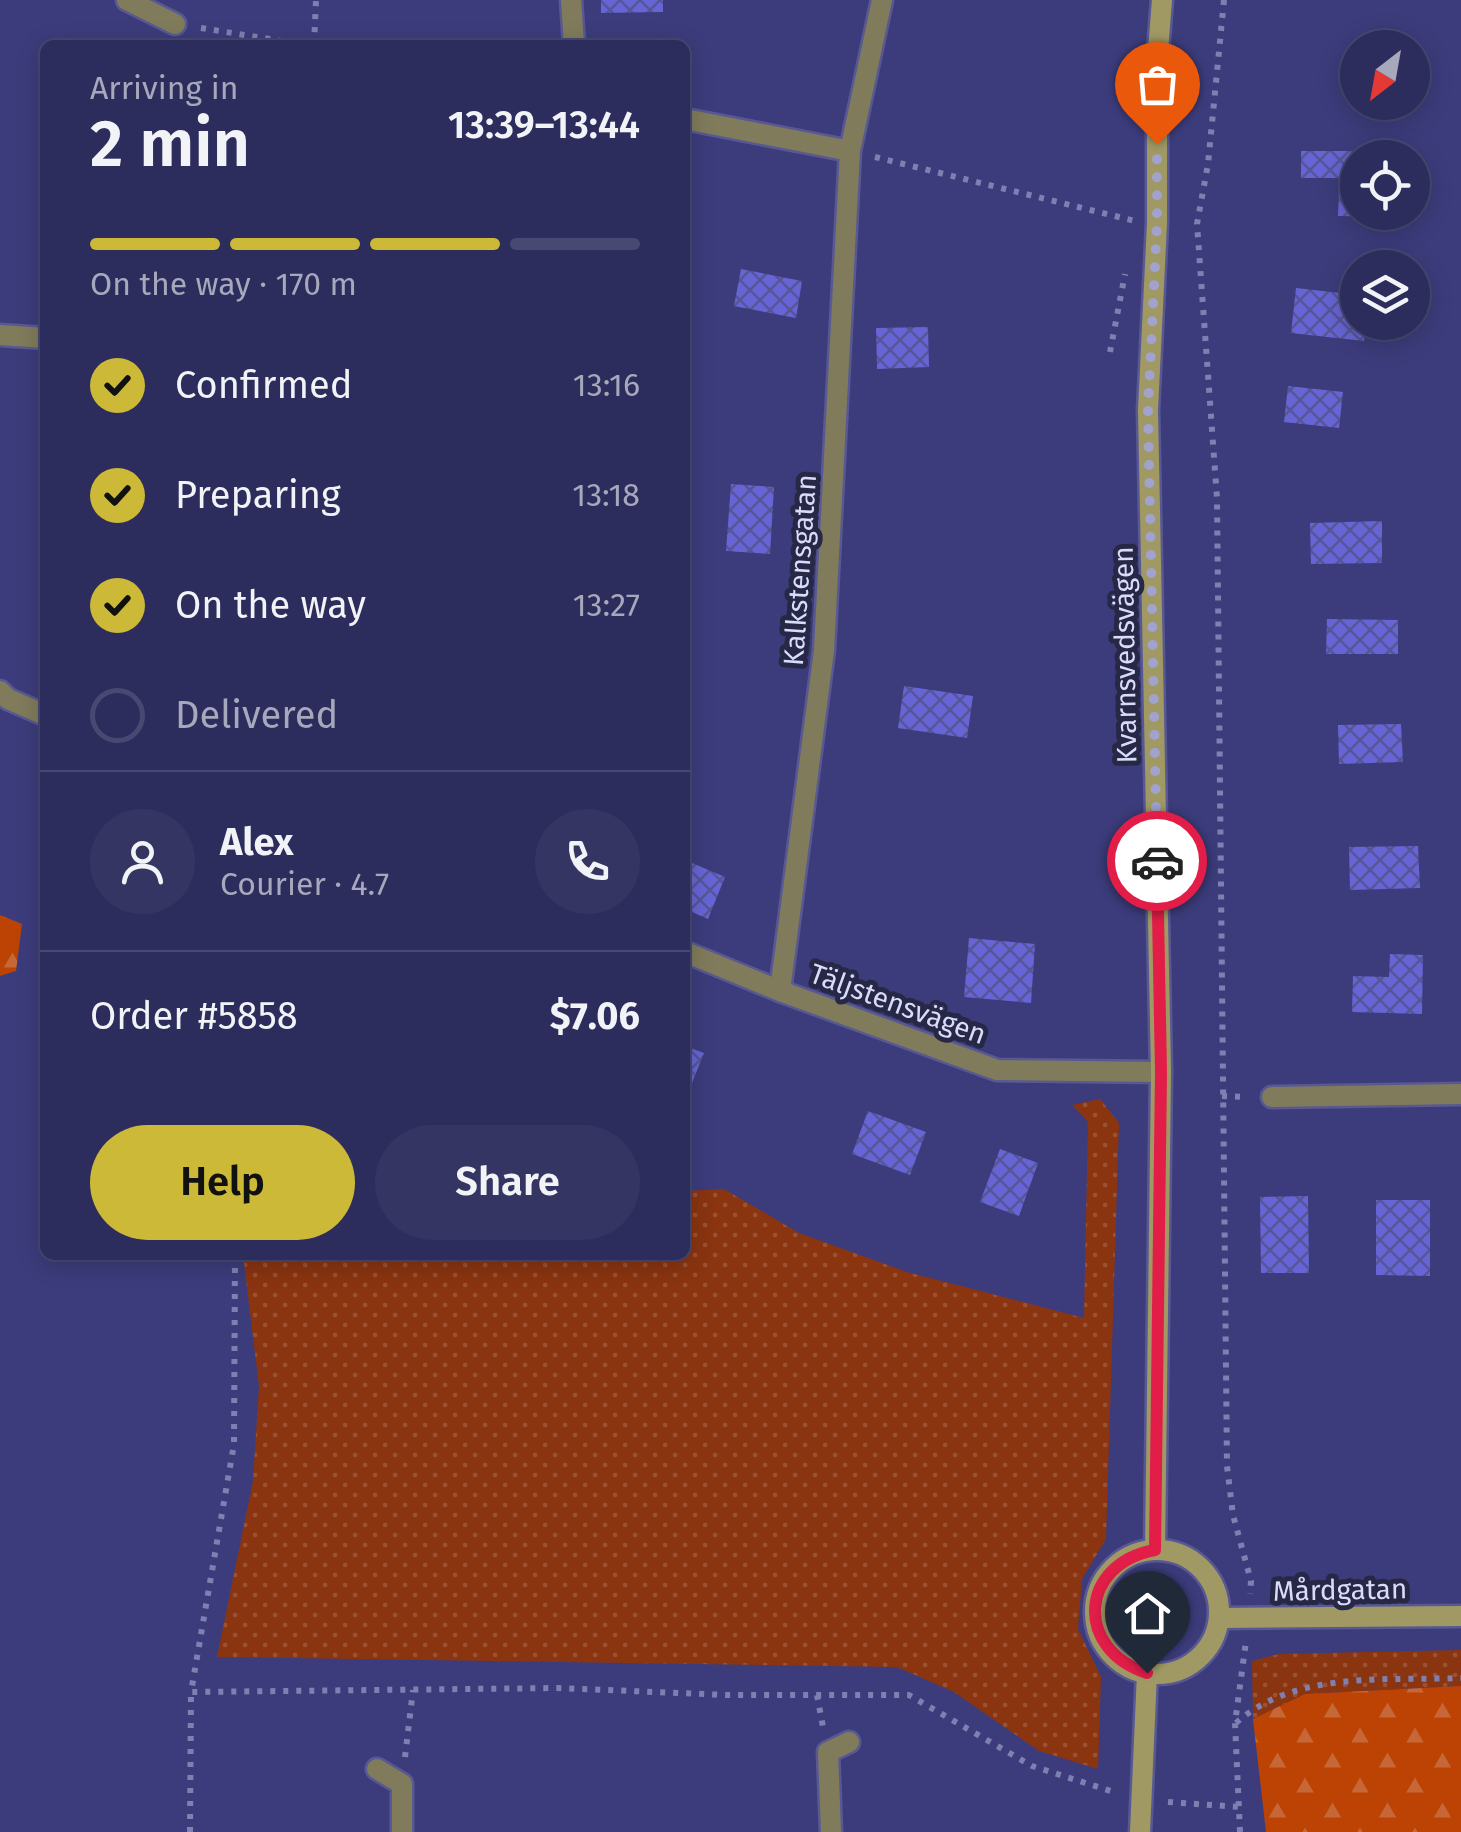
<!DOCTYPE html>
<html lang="en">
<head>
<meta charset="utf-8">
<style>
  body { margin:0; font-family:"Fira Sans",sans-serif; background:#353563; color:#f1f3f6; height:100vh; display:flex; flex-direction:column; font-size:38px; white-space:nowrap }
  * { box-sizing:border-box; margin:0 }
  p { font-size:32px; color:#a7a8bc }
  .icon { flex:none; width:55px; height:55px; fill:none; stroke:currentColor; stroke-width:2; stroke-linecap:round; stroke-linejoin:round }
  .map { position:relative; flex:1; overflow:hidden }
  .panel { position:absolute; left:40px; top:40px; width:650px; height:1220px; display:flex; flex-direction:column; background:#2d2d5d; border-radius:15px; box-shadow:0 5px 25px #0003,0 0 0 2px #484972 }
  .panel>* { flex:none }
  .needle { width:65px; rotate:211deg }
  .tools { position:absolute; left:1340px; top:30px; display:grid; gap:20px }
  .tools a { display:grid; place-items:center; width:90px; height:90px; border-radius:50%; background:#2d2d5d; box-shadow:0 5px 25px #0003,0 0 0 2px #484972; font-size:50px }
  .pin { position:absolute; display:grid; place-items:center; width:85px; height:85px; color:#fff; margin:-102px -42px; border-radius:50% 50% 50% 0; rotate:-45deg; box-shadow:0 0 10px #0007 }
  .pin .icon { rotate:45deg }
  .courier { position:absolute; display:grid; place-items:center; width:100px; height:100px; margin:-50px; border:8px solid #e11d48; border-radius:50%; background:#fff; color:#222; box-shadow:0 2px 12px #0007 }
  .overview em { font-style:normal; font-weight:600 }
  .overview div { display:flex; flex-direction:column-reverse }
  .overview { display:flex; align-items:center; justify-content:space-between; height:170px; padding:0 50px }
  h1 { font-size:65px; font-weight:600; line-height:75px }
  .bar { display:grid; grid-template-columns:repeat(4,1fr); gap:15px 10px; align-content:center; height:120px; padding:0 50px }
  .bar i { height:12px; border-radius:8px; background:#484972 }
  .bar .on { background:#ccb938 }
  .bar p { grid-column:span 4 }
  .line { display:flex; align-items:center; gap:25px; padding:0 50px; border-top:2px solid #484972 }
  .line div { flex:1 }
  .round { display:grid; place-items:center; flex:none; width:105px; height:105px; border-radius:52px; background:#353563 }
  ol { padding:0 50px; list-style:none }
  li { display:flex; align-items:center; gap:30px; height:110px }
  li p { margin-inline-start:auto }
  li .icon { padding:10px; border-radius:50%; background:#ccb938; color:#111; stroke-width:4 }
  li:last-child { color:#a7a8bc }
  li i { width:55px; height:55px; border:5px solid #484972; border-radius:50% }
  .primary-button { display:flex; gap:20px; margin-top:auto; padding:20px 50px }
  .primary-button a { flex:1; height:115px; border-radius:60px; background:#ccb938; color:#111; font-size:40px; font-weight:600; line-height:115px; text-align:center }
  .primary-button a+a { background:#353563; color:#f1f3f6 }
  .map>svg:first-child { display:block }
  .grass { fill:url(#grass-dots) }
  .forest { fill:url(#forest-firs) }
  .building { fill:url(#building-cross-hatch) }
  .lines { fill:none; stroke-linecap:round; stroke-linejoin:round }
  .street-casing { stroke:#585993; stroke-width:25 }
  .secondary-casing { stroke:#585993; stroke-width:25 }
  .path { stroke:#7e80b2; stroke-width:6; stroke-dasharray:5 8; stroke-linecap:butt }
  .street { stroke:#807b5b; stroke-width:20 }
  .secondary { stroke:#a19964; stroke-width:20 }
  .done { stroke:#a1a3ce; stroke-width:10; stroke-dasharray:0 18 }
  .route { stroke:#e11d48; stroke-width:12 }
  .labels { text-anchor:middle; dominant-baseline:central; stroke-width:10; stroke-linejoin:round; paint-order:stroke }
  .street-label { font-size:28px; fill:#d8dbfa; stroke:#272845 }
</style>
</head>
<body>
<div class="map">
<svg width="1461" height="1832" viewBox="0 0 1461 1832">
  <defs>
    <pattern id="grass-dots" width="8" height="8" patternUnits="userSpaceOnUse" patternTransform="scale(2.5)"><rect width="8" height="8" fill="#8a3410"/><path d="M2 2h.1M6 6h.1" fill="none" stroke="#9a5134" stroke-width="1.8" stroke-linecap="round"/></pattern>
    <pattern id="forest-firs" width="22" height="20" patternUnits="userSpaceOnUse" patternTransform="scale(2.5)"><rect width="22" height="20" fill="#bc4304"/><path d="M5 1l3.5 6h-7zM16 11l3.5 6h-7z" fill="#c76636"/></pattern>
    <pattern id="building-cross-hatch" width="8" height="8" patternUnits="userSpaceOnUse" patternTransform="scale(2.5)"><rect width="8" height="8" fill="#6765d5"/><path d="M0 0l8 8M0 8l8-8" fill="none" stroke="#565597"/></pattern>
  </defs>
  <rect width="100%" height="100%" fill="#3c3c7c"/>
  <!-- grass -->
  <path class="grass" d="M1100 1099 1119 1123 1106 1539 1082 1579 1078 1629 1101 1677 1098 1769 1039 1751 954 1692 897 1667 217 1657 253 1481 259 1386 243 1255H685V1191L724 1189 799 1233 907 1272 1084 1318 1088 1122 1072 1105Z
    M1461 1650V1686L1305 1694 1253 1719 1252 1661 1279 1654Z"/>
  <!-- forest -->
  <path class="forest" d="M0 915 22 924 16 971 0 976Z
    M1461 1686V1832H1266L1253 1719 1305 1694Z"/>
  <!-- building -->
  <path class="building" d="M601 0H663V12L601 13Z
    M1301 151H1354L1355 178H1301Z
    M1339 187H1358V212H1391V217L1338 216Z
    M741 269 802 281 796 318 734 306Z
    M1296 288 1358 295V322H1366L1364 341 1291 333Z
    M928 327 929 367 877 369 876 328Z
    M1288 386 1343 392 1339 428 1284 422Z
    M731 484 774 487 770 554 726 551Z
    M1382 521V563L1311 564 1310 523Z
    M1327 619 1398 620V654H1326Z
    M904 686 973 696 967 738 898 728Z
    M1401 724 1403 762 1339 764 1338 725Z
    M1418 846 1420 888 1350 890 1349 847Z
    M685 860 725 877 708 919 685 909Z
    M969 938 1035 944 1031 1003 964 997Z
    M1390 954 1423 955 1422 1014 1352 1012 1353 976 1389 977Z
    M685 1046 704 1053 688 1093 685 1091Z
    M868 1111 926 1132 910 1175 852 1154Z
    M1000 1149 1038 1163 1019 1216 980 1202Z
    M1308 1196 1309 1273H1261L1260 1197Z
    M1376 1200H1430V1276L1376 1275Z"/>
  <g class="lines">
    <!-- street casing -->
    <g class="street-casing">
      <path id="street" d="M127 0 175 24
        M571 0 574 45
        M685 119 850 151
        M0 335 45 338
        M0 691 8 699 45 715
        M685 952 780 991 997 1070 1161 1072
        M780 991 824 650 850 151 882 0
        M1272 1097 1461 1094
        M377 1769 402 1784V1832
        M831 1832 828 1752 849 1742"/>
    </g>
    <!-- secondary casing -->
    <g class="secondary-casing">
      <path id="secondary" d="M1155 1550 1161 1072 1148 410 1157 223V64L1162 0
        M1095 1612a62 62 0 1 1 124 0a62 62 0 1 1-124 0Z
        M1219 1618 1461 1616
        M1140 1832 1147 1673"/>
    </g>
    <!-- path -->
    <path class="path" d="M1224 0 1208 164 1197 224 1217 498 1227 1466 1233 1515 1251 1581 1250 1594
      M201 28 307 45
      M314 45 316 0
      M875 157 1135 221
      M1110 352 1125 274
      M1222 1096 1246 1097
      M235 1255 234 1444 191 1692 558 1688 727 1695H909L1032 1766 1117 1793
      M817 1695 823 1727
      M1236 1723C1295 1670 1388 1681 1461 1678
      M405 1757 413 1690
      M1168 1802 1240 1807
      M190 1832 191 1692
      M1240 1832 1235 1723 1246 1641"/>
    <!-- street -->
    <use href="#street" class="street"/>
    <!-- secondary -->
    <use href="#secondary" class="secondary"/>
  </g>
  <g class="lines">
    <!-- done -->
    <path class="done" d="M1157 861 1148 410 1157 223V144"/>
    <!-- route -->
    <path class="route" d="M1147 1673C1074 1649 1079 1564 1155 1550L1161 1072 1157 861"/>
  </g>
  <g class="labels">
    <!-- street labels -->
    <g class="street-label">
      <text transform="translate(800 570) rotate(-86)">Kalkstensgatan</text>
      <text transform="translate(1125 655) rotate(-91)">Kvarnsvedsvägen</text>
      <text transform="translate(898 1004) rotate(20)">Täljstensvägen</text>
      <text transform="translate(1340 1590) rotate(-1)">Mårdgatan</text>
    </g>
  </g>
</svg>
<div class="tools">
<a><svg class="needle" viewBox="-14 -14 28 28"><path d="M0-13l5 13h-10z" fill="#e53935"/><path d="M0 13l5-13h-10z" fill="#a7a8bc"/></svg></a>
<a><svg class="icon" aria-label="locate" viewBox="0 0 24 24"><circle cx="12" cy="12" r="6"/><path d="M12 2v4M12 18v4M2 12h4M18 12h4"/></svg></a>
<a><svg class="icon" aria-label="layers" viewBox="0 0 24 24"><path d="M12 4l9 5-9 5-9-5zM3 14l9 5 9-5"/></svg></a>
</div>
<div class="pin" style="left:1157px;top:144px;background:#ea580c"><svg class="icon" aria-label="bag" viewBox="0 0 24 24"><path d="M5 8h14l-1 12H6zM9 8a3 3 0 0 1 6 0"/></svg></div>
<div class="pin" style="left:1147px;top:1673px;background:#1f2937"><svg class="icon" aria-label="home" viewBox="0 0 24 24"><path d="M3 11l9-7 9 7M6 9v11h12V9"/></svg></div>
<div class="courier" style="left:1157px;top:861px"><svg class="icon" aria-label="car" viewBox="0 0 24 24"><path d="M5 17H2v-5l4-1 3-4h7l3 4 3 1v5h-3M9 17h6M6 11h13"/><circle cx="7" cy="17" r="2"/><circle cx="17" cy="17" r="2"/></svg></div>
<section class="panel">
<div class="overview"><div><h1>2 min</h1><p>Arriving in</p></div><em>13:39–13:44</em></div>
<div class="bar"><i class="on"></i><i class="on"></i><i class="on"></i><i></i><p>On the way · 170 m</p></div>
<ol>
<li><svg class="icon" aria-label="check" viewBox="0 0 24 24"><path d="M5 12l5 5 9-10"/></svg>Confirmed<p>13:16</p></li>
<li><svg class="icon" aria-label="check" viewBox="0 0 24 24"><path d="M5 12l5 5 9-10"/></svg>Preparing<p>13:18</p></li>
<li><svg class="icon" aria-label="check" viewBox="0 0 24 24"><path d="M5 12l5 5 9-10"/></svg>On the way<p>13:27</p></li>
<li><i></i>Delivered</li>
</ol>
<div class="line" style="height:180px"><a class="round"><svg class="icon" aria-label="person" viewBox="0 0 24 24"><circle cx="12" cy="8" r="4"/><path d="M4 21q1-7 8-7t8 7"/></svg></a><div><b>Alex</b><p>Courier · 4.7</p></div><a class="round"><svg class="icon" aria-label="phone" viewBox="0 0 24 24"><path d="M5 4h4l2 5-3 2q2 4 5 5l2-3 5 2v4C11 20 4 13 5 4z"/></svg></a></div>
<div class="line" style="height:130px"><div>Order #5858</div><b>$7.06</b></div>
<div class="primary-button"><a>Help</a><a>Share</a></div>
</section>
</div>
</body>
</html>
